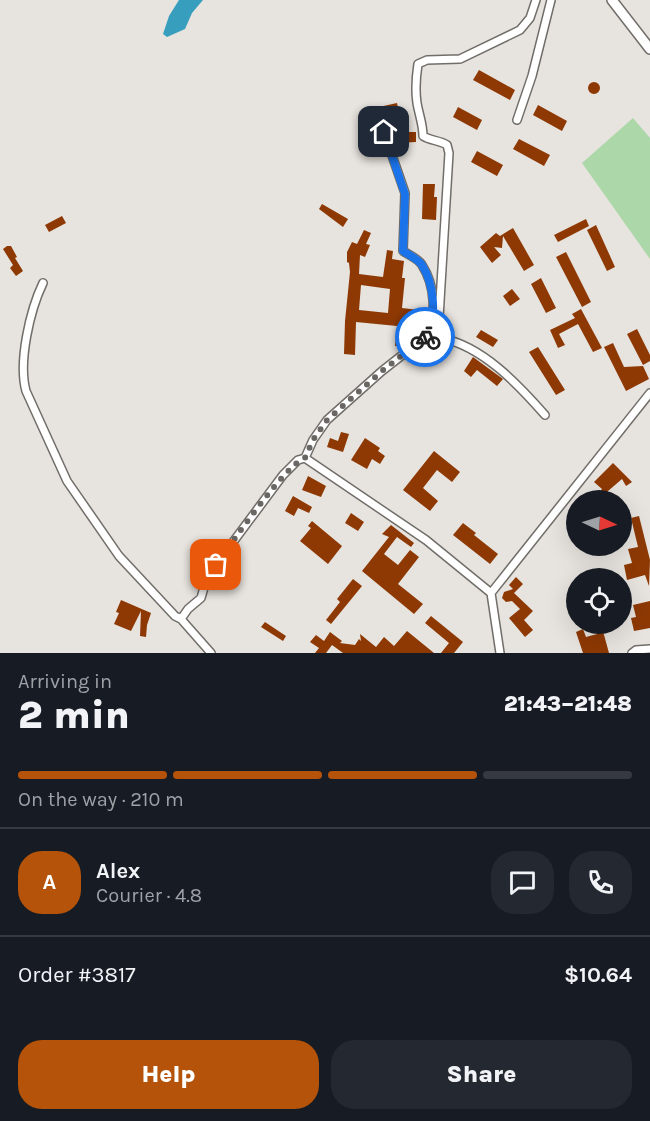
<!DOCTYPE html>
<html lang="en">
<head>
<meta charset="utf-8">
<style>
  body { margin:0; font-family:Karla,sans-serif; background:#242831; color:#f1f3f6; height:100vh; display:flex; flex-direction:column; font-size:22px; white-space:nowrap }
  * { box-sizing:border-box; margin:0 }
  p { font-size:20px; color:#9ea1a6 }
  .icon { flex:none; width:33px; height:33px; fill:none; stroke:currentColor; stroke-width:2; stroke-linecap:round; stroke-linejoin:round }
  .map { position:relative; height:653px; overflow:hidden }
  .details { display:flex; flex-direction:column; background:#171b24; flex:1 }
  .details>* { flex:none }
  .needle { width:39px; rotate:94deg }
  .controls { position:absolute; left:566px; top:490px; display:grid; gap:12px }
  .controls a { display:grid; place-items:center; width:66px; height:66px; border-radius:50%; background:#171b24; box-shadow:0 6px 24px #0002; font-size:30px }
  .pin { position:absolute; display:grid; place-items:center; width:51px; height:51px; color:#fff; margin:-26px; border-radius:12px; box-shadow:0 3px 9px #0006 }
  .courier { position:absolute; display:grid; place-items:center; width:60px; height:60px; margin:-30px; border:4px solid #1a73e8; border-radius:50%; background:#fff; color:#222; box-shadow:0 2px 8px #0007 }
  .summary em { font-style:normal; font-weight:800 }
  .summary div { display:flex; flex-direction:column-reverse }
  .summary { display:flex; align-items:center; justify-content:space-between; height:102px; padding:0 18px }
  h1 { font-size:39px; font-weight:800; line-height:45px }
  .bar { display:grid; grid-template-columns:repeat(4,1fr); gap:9px 6px; align-content:center; height:72px; padding:0 18px }
  .bar i { height:8px; border-radius:4px; background:#363941 }
  .bar .current { background:#b45309 }
  .bar p { grid-column:span 4 }
  .line { display:flex; align-items:center; gap:15px; padding:0 18px; border-top:2px solid #363941 }
  .line div { flex:1 }
  .round { display:grid; place-items:center; flex:none; width:63px; height:63px; border-radius:24px; background:#242831 }
  .action { display:flex; gap:12px; margin-top:auto; padding:12px 18px }
  .action a { flex:1; height:69px; border-radius:24px; background:#b45309; color:#fff; font-size:24px; font-weight:800; line-height:69px; text-align:center }
  .action a+a { background:#242831; color:#f1f3f6 }
  .map>svg:first-child { display:block }
  .green { fill:#acd8a9 }
  .water { fill:#379ebd }
  .building { fill:#8e3904; fill-rule:evenodd }
  .lines { fill:none; stroke-linecap:round; stroke-linejoin:round }
  .minor-casing { stroke:#716d69; stroke-width:10 }
  .major-casing { stroke:#716d69; stroke-width:12 }
  .minor { stroke:#fff; stroke-width:7 }
  .major { stroke:#fff; stroke-width:9 }
  .done { stroke:#696764; stroke-width:6; stroke-dasharray:0 10.8 }
  .route { stroke:#1a73e8; stroke-width:8 }
</style>
</head>
<body>
<div class="map">
<svg width="650" height="653" viewBox="0 0 650 653">
  <rect width="100%" height="100%" fill="#e7e3de"/>
  <!-- green -->
  <path class="green" d="M633 118 650 138V259L582 163Z"/>
  <!-- water -->
  <path class="water" d="M179 0H203L192 13 185 29 167 37 163 34 169 16Z"/>
  <!-- building -->
  <path class="building" d="M479 70 515 90 510 100 473 80Z
    M588 88a6 6 0 1 1 12 0a6 6 0 1 1-12 0Z
    M397 103 399 113 381 117 379 107Z
    M538 105 567 121 562 131 533 115Z
    M458 107 482 120 477 130 453 117Z
    M393 132H416V142L394 143Z
    M519 139 550 155 544 166 513 149Z
    M477 151 503 165 497 176 471 162Z
    M423 184H435L434 197H437L436 220 422 219Z
    M322 204 348 219 343 227 319 209Z
    M62 216 66 223 49 232 45 225Z
    M586 219 589 226 558 242 554 235Z
    M596 225 615 267 607 271 587 230Z
    M513 228 534 265 524 271 503 236 502 248 494 247 501 255 492 263 480 247 496 233 500 236Z
    M364 230 371 233 366 244 370 245 365 257 360 255 359 274 383 277 387 250 393 251 392 259 404 261 402 278H405L402 308 427 311V315L425 323 405 321 404 333H402L403 346H395L397 326 356 322 355 355 344 354 345 321 350 272 349 263 347 262V252L352 242 357 244ZM361 285 390 289 388 313 359 310Z
    M7 246H11L17 257 15 258 23 271 16 276 10 268 13 265 3 249Z
    M566 252 591 302 582 307 556 257Z
    M541 278 556 308 546 313 531 284Z
    M512 289 520 299 510 306 503 296Z
    M581 309 602 348 593 352 578 324 559 334 565 345 558 348 550 330 575 318 572 314Z
    M637 329 650 355V361L643 365 627 334Z
    M481 330 498 340 493 347 476 337Z
    M613 343 624 367 643 366 649 379 626 391 604 347Z
    M538 347 565 390 556 395 529 352Z
    M473 357 503 379 497 386 477 370 471 377 464 371Z
    M341 432 349 434 343 452 327 447 330 438 338 441Z
    M365 438 380 448 378 451 385 456 380 464 372 459 367 469 351 460Z
    M434 451 460 472 452 482 437 470 423 488 438 501 430 511 403 490Z
    M613 463 632 482 626 486 622 479 608 491 603 501H600L596 497 602 489 594 482Z
    M308 476 326 486 321 497 302 490Z
    M293 496 312 507 309 513 298 508 294 516 285 511Z
    M351 513 364 522 358 531 345 523Z
    M639 516 650 560 649 586 645 575 627 580 624 565 632 563 628 549 638 547 631 518Z
    M312 521 342 546 328 564 300 541 311 528 308 526Z
    M463 523 476 533 474 535 498 554 490 564 453 535Z
    M391 525 414 543 411 547 397 537 384 554 398 565 410 550 419 557 398 584 423 604 414 614 362 571 389 537 382 534Z
    M594 572H611V579H594Z
    M516 577 523 584 514 593 533 611 524 620 533 630 525 637 509 618 520 609 512 601 506 602 502 598 504 592 513 589 509 585Z
    M353 579 362 586 331 624 326 620 340 602 337 599Z
    M121 600 151 613 147 625 146 637 140 636 141 611 131 631 114 624 119 613 116 612Z
    M650 601V628L634 631 631 618 636 617 633 605Z
    M431 616 463 642 454 653H441L449 643 425 623Z
    M265 622 286 636 283 641 261 627Z
    M597 624H601L609 653H583L576 632 583 629 586 637 597 634Z
    M407 631 434 653H343L332 645 326 653H315L319 648 310 642 316 635 324 641 330 632 342 641 340 643 355 645 359 639 361 641 360 634 376 647 384 637 394 646Z"/>
  <g class="lines">
    <!-- minor casing -->
    <g class="minor-casing">
      <path id="minor" d="M536 0 530 18 520 30 460 59 427 60 418 64C416 77 415 90 417 103 419 115 423 124 423 136 431 141 439 140 447 145L449 153 438 334 441 338C482 346 518 384 545 415
        M517 120 532 76 551 0
        M43 283C30 310 18 362 26 391L67 481 119 556 175 616 181 619 188 609 201 598 207 577 283 475 298 460 305 458 313 440 327 420 382 371 424 338C438 318 435 285 422 265 419 259 409 255 403 251L405 193 384 132
        M305 458 426 540 491 593
        M181 619 211 653
        M500 653 491 593 650 393
        M632 653 636 650 650 649"/>
    </g>
    <!-- major casing -->
    <g class="major-casing">
      <path id="major" d="M612 0 650 49"/>
    </g>
    <!-- minor -->
    <use href="#minor" class="minor"/>
    <!-- major -->
    <use href="#major" class="major"/>
  </g>
  <g class="lines">
    <!-- done -->
    <path class="done" d="M216 565C231 544 285 465 305 458L313 440 327 420 382 371 425 337"/>
    <!-- route -->
    <path class="route" d="M384 132 405 194 403 251C409 255 418 259 422 265 434 284 438 318 425 337"/>
  </g>
</svg>
<div class="controls">
<a><svg class="needle" viewBox="-14 -14 28 28"><path d="M0-13l5 13h-10z" fill="#e53935"/><path d="M0 13l5-13h-10z" fill="#9ea1a6"/></svg></a>
<a><svg class="icon" aria-label="locate" viewBox="0 0 24 24"><circle cx="12" cy="12" r="6"/><path d="M12 2v4M12 18v4M2 12h4M18 12h4"/></svg></a>
</div>
<div class="pin" style="left:216px;top:565px;background:#ea580c"><svg class="icon" aria-label="bag" viewBox="0 0 24 24"><path d="M5 8h14l-1 12H6zM9 8a3 3 0 0 1 6 0"/></svg></div>
<div class="pin" style="left:384px;top:132px;background:#1f2937"><svg class="icon" aria-label="home" viewBox="0 0 24 24"><path d="M3 11l9-7 9 7M6 9v11h12V9"/></svg></div>
<div class="courier" style="left:425px;top:337px"><svg class="icon" aria-label="bike" viewBox="0 0 24 24"><circle cx="6" cy="16" r="4"/><circle cx="18" cy="16" r="4"/><path d="M6 16l4-8h5l3 8M10 8l3 8H6M13 5h3"/></svg></div>
</div>
<section class="details">
<div class="summary"><div><h1>2 min</h1><p>Arriving in</p></div><em>21:43–21:48</em></div>
<div class="bar"><i class="current"></i><i class="current"></i><i class="current"></i><i></i><p>On the way · 210 m</p></div>
<div class="line" style="height:108px"><b class="round" style="background:#b45309;color:#fff">A</b><div><b>Alex</b><p>Courier · 4.8</p></div><a class="round"><svg class="icon" aria-label="chat" viewBox="0 0 24 24"><path d="M4 5h16v11H9l-5 4z"/></svg></a><a class="round"><svg class="icon" aria-label="phone" viewBox="0 0 24 24"><path d="M5 4h4l2 5-3 2q2 4 5 5l2-3 5 2v4C11 20 4 13 5 4z"/></svg></a></div>
<div class="line" style="height:78px"><div>Order #3817</div><b>$10.64</b></div>
<div class="action"><a>Help</a><a>Share</a></div>
</section>
</body>
</html>
